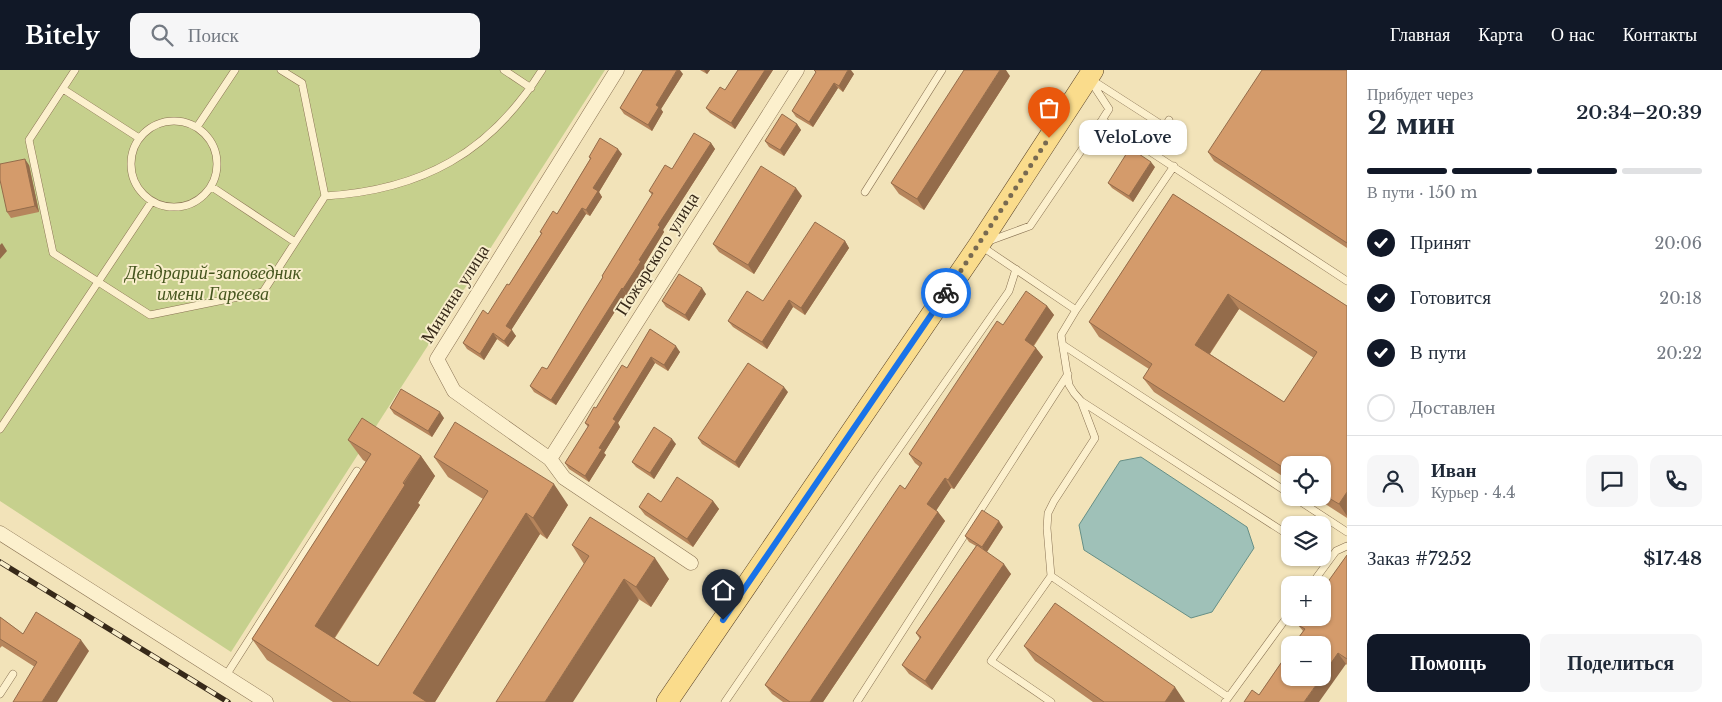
<!DOCTYPE html>
<html lang="ru">
<head>
<meta charset="utf-8">
<style>
  body { margin:0; font-family:"Libre Baskerville",serif; background:#f6f6f7; color:#1f2937; height:100vh; display:flex; flex-direction:column; font-size:19px; white-space:nowrap }
  * { box-sizing:border-box; margin:0 }
  p { font-size:16px; color:#747a83 }
  .icon { flex:none; width:28px; height:28px; fill:none; stroke:currentColor; stroke-width:2; stroke-linecap:round; stroke-linejoin:round }
  .map { position:relative; flex:1; overflow:hidden }
  .side { display:flex; flex-direction:column; background:#fff; width:375px }
  .side>* { flex:none }
  .fabs { position:absolute; left:1281px; top:386px; display:grid; gap:10px }
  .fabs a { display:grid; place-items:center; width:50px; height:50px; border-radius:10px; background:#fff; box-shadow:0 1px 4px #0004; font-size:25px }
  .pin { position:absolute; display:grid; place-items:center; width:42px; height:42px; color:#fff; margin:-51px -21px; border-radius:50% 50% 50% 0; rotate:-45deg; box-shadow:0 0 5px #0007 }
  .pin .icon { rotate:45deg }
  .courier { position:absolute; display:grid; place-items:center; width:50px; height:50px; margin:-25px; border:4px solid #1a73e8; border-radius:50%; background:#fff; color:#222; box-shadow:0 1px 6px #0007 }
  .bubble { position:absolute; height:35px; border-radius:10px; background:#fff; box-shadow:0 1px 4px #0004; font-size:16px; font-weight:600; line-height:35px; text-align:center }
  .summary em { font-style:normal; font-weight:600 }
  .summary div { display:flex; flex-direction:column-reverse }
  .summary { display:flex; align-items:center; justify-content:space-between; height:85px; padding:0 20px }
  h1 { font-size:32px; font-weight:600; line-height:38px }
  .bar { display:grid; grid-template-columns:repeat(4,1fr); gap:8px 5px; align-content:center; height:60px; padding:0 20px }
  .bar i { height:6px; border-radius:4px; background:#e0e1e3 }
  .bar .active { background:#111827 }
  .bar p { grid-column:span 4 }
  .line { display:flex; align-items:center; gap:12px; padding:0 20px; border-top:1px solid #e0e1e3 }
  .line div { flex:1 }
  .round { display:grid; place-items:center; flex:none; width:52px; height:52px; border-radius:10px; background:#f6f6f7 }
  ol { padding:0 20px; list-style:none }
  li { display:flex; align-items:center; gap:15px; height:55px }
  li p { margin-inline-start:auto }
  li .icon { padding:5px; border-radius:50%; background:#111827; color:#fff; stroke-width:4 }
  li:last-child { color:#747a83 }
  li i { width:28px; height:28px; border:2px solid #e0e1e3; border-radius:50% }
  .action { display:flex; gap:10px; margin-top:auto; padding:10px 20px }
  .action a { flex:1; height:58px; border-radius:10px; background:#111827; color:#fff; font-size:20px; font-weight:600; line-height:58px; text-align:center }
  .action a+a { background:#f6f6f7; color:#1f2937 }
  header { display:flex; align-items:center; gap:30px; box-sizing:border-box; height:70px; padding:0 25px; background:#111827; color:#fff }
  header strong { font-size:24px }
  nav { display:flex; gap:28px; margin-inline-start:auto; font-size:18px }
  .search { width:350px; height:45px; background:#f6f6f7; display:flex; align-items:center; gap:12px; box-sizing:border-box; padding:0 18px; border-radius:10px; color:#747a83; font-size:19px }
  main { display:flex; flex:1; min-height:0 }
  .map>svg:first-child { display:block }
  .green { fill:#c6d08d }
  .water { fill:#9fc1b8; stroke:#668f86 }
  .lines { fill:none; stroke-linecap:round; stroke-linejoin:round }
  .service-casing { stroke:#897253; stroke-width:8 }
  .minor-casing { stroke:#897253; stroke-width:15 }
  .primary-casing { stroke:#563f28; stroke-width:22 }
  .service { stroke:#fcf0cd; stroke-width:7 }
  .minor { stroke:#fcf0cd; stroke-width:14 }
  .primary { stroke:#fadc8c; stroke-width:21 }
  .rail-casing { stroke:#372919; stroke-width:5.5 }
  .rail { stroke:#f8edca; stroke-width:4; stroke-dasharray:11; stroke-linecap:butt }
  .wall { fill:#b6855c; fill-rule:evenodd }
  .shaded-wall { fill:#946c4b }
  .building { fill:#d49b6b; stroke:#946c4b; fill-rule:evenodd }
  .done { stroke:#786a51; stroke-width:5; stroke-dasharray:0 9 }
  .route { stroke:#1a73e8; stroke-width:6 }
  .labels { text-anchor:middle; dominant-baseline:central; stroke-width:4; stroke-linejoin:round; paint-order:stroke }
  .street-label { font-size:18px; fill:#372919; stroke:#f8edca }
  .park-label { font-size:18px; font-style:italic; fill:#45551e; stroke:#f8edca }
</style>
</head>
<body>
<header>
<strong>Bitely</strong>
<div class="search"><svg class="icon" aria-label="search" viewBox="0 0 24 24"><circle cx="10" cy="10" r="6"/><path d="M15 15l6 6"/></svg>Поиск</div>
<nav><a>Главная</a><a>Карта</a><a>О нас</a><a>Контакты</a></nav>
</header>
<main>
<div class="map">
<svg width="1347" height="632" viewBox="0 0 1347 632">
  <rect width="100%" height="100%" fill="#f2e3b9"/>
  <!-- green -->
  <path class="green" d="M0 0H605L231 582 0 431Z"/>
  <!-- water -->
  <path class="water" d="M1141 387 1247 457 1254 478 1212 542 1191 548 1084 480 1079 455 1120 391Z"/>
  <g class="lines">
    <!-- service casing -->
    <g class="service-casing">
      <path id="service" d="M75 0 29 70 53 183 150 245 263 222 325 126 302 13 281 0
        M504 0 531 18
        M1092 10 1165 57 1169 50
        M63 19 139 68
        M1102 50 1347 211
        M131 94a43 43 0 1 1 86 0a43 43 0 1 1-86 0Z
        M197 57 235 0
        M212 117 295 172
        M865 122 942 0
        M325 126C422 120 490 83 542 0
        M989 171 1030 156 1102 50 1109 39 1090 10
        M981 176 1076 240 1061 265 1069 315 1074 323 1081 331 1095 368 1054 431 1048 443 1047 458 1051 506 991 591 1051 632
        M1076 240 1174 96
        M1063 275 1290 424
        M1081 331 1290 466
        M0 359 152 131
        M1295 428 1347 462
        M1051 506 1228 627
        M1311 515 1336 481 1347 476
        M225 607 357 401
        M0 624 13 604
        M725 632 877 410 1009 221 1016 199
        M857 632 1068 304
        M1225 632 1290 543"/>
    </g>
    <!-- minor casing -->
    <g class="minor-casing">
      <path id="minor" d="M617 0 437 289 454 321 550 389 564 408 691 493
        M550 389 797 0
        M0 463 266 632"/>
    </g>
    <!-- primary casing -->
    <g class="primary-casing">
      <path id="primary" d="M667 632 979 175 1093 0"/>
    </g>
    <!-- service -->
    <use href="#service" class="service"/>
    <!-- minor -->
    <use href="#minor" class="minor"/>
    <!-- primary -->
    <use href="#primary" class="primary"/>
    <!-- rail casing -->
    <g class="rail-casing">
      <path id="rail" d="M0 492 228 632"/>
    </g>
    <!-- rail -->
    <use href="#rail" class="rail"/>
  </g>
  <!-- wall -->
  <path class="wall" d="M700 0H710L707 4Z
    M738 0H773L735 59 710 43 706 38 725 20Z
    M814 0 854 4 843 22 838 18 813 57 796 47 792 41 816 3Z
    M1347 0V178L1214 91 1208 82Z
    M683 4 661 39 663 42 652 61 624 44 620 38Z
    M1010 6 924 140 899 124 891 113Z
    M797 54 801 60 784 86 769 77 765 71Z
    M711 73 715 79 663 160 664 162 644 195 645 197 627 225 626 224 556 335 534 322 530 316 547 299 603 207 602 206 652 125 649 121Z
    M622 84 599 122 602 127 590 146 586 144 511 260 516 266 508 277 497 269 484 290 467 279 463 273 488 244 509 215 541 164 540 162 557 144 590 89 589 87Z
    M29 95 39 142 11 148 7 142Z
    M1155 97 1133 132 1112 118 1108 113Z
    M1173 124 1347 236V448L1316 428H1322V395H1290V411L1154 322 1143 308 1149 299 1099 267 1089 252ZM1239 239 1314 288 1284 332 1210 284Z
    M802 126 754 204 719 182 713 174Z
    M845 171 849 178 805 245 793 237 767 279 733 257 728 251 763 231Z
    M706 224 689 251 666 237 662 231Z
    M1047 236 1054 245 1034 276 1043 287 954 419 951 418 936 440 938 442 945 451 823 632H783L772 624 765 615 905 419 920 397 915 393 909 384 1003 255Z
    M650 259 680 282 668 301 655 293 618 353 620 357 604 383 606 385 589 412 569 399 565 393 588 357 585 353 627 298Z
    M788 322 739 398 702 374 698 368Z
    M390 338 444 348 432 367 394 344Z
    M348 370 421 386 435 406 418 433 420 435 335 568 378 596 483 429 448 407 434 387 568 435 547 469 540 464 435 632H333L267 590 252 569 366 392 363 390Z
    M676 374 654 409 636 397 632 392Z
    M713 431 719 439 693 477 645 445 639 437 661 432Z
    M1003 457 987 482 1011 504 932 620 909 604 902 595 920 569 916 563 976 476 969 472 965 466Z
    M572 475 669 509 651 537 584 494Z
    M1347 485V595L1346 594 1259 625 1303 561 1298 555Z
    M0 547 23 564 89 581 35 597 2 576 0 578Z
    M1024 576 1185 632H1093L1035 591Z"/>
  <!-- shaded-wall -->
  <path class="shaded-wall" d="M677 0H680L683 4 661 39 663 42 652 61 648 55 656 35Z
    M704 0H710L707 4Z
    M765 0H773L735 59 731 53Z
    M848 0H851L854 4 843 22 839 16Z
    M1000 0H1006L1010 6 924 140 917 129Z
    M834 13 838 18 813 57 809 52Z
    M797 54 801 60 784 86 780 80Z
    M711 73 715 79 663 160 664 162 644 195 645 197 627 225 623 219 658 155Z
    M618 79 622 84 599 122 602 127 590 146 586 140 593 118Z
    M25 89 29 95 39 142 35 136Z
    M1151 92 1155 97 1133 132 1129 126Z
    M796 118 802 126 754 204 748 195Z
    M582 138 586 144 510 262 506 256Z
    M845 171 849 178 805 245 801 238Z
    M2 173 7 181 0 189V175Z
    M622 218 626 224 556 335 551 330Z
    M702 218 706 224 689 251 685 245Z
    M1228 224 1239 239 1206 289 1195 275Z
    M789 230 793 237 767 279 762 272Z
    M1047 236 1054 245 1031 279 1025 270Z
    M512 260 516 266 508 277 504 271Z
    M493 263 497 269 484 290 480 284Z
    M676 276 680 282 668 301 664 295Z
    M1036 278 1043 287 954 419 948 410Z
    M651 287 655 293 618 353 620 357 604 383 606 385 589 412 585 406 613 349Z
    M784 317 788 322 739 398 735 392Z
    M440 342 444 348 432 367 428 361Z
    M672 369 676 374 654 409 650 403Z
    M421 386 435 406 418 433 420 435 329 576 315 556Z
    M945 408 951 418 934 444 927 434Z
    M554 414 568 435 547 469 533 448Z
    M1347 422V446L1339 434Z
    M713 431 719 439 693 477 687 469Z
    M938 442 945 451 823 632H810Z
    M526 443 540 464 435 632H419L413 623Z
    M999 451 1003 457 986 483 982 477Z
    M655 488 669 509 651 537 636 517Z
    M1004 494 1011 504 932 620 925 611Z
    M624 509 639 530 573 632H545Z
    M81 570 89 581 57 632H42Z
    M1338 583 1346 594 1319 632H1304L1321 608H1322V606Z
    M1175 617 1185 632H1165Z"/>
  <!-- building -->
  <path class="building" d="M643 0H677L656 35 659 37 648 55 620 38Z
    M738 0H765L731 53 706 38 720 17 725 20Z
    M814 0H848L839 16 834 13 809 52 792 41 816 2Z
    M964 0H1000L917 129 891 113Z
    M1262 0H1347V173L1208 82Z
    M782 44 797 54 780 80 765 71Z
    M694 63 711 73 658 155 660 157 639 190 641 191 623 219 622 218 551 330 530 316 542 297 547 299 582 241 603 207 602 206 653 123 649 121 665 95 672 99Z
    M600 68 618 79 593 118 598 121 586 140 582 138 506 256 512 260 504 271 493 263 480 284 463 273 483 240 488 244 507 214 509 215 542 163 540 162 553 141 557 144 591 88 589 87Z
    M1130 78 1151 92 1129 126 1108 113Z
    M25 89 35 136 7 142 0 110V94Z
    M761 96 796 118 748 195 713 174Z
    M1173 124 1347 236V422L1339 434 1322 424V395H1290V402L1143 308 1152 294 1089 252ZM1228 224 1317 282 1284 332 1195 275Z
    M815 152 845 171 801 238 789 230 762 272 728 251 747 221 763 231Z
    M679 204 702 218 685 245 662 231Z
    M1026 221 1047 236 1025 270 1036 278 948 410 945 408 927 434 938 442 810 632H790L765 615 900 415 905 419 922 393 909 384 997 251 1003 255Z
    M650 259 676 276 664 295 651 287 613 349 616 351 599 378 602 379 585 406 565 393 589 355 585 353 594 337 596 338 622 295 627 298Z
    M748 293 784 317 735 392 698 368Z
    M401 319 440 342 428 361 390 338Z
    M362 348 421 386 403 413 405 415 315 556 378 596 488 421 434 387 455 352 554 414 533 448 526 443 413 623 427 632H351L252 569 371 384 348 370Z
    M654 357 672 369 650 403 632 392Z
    M677 407 713 431 687 469 639 437 648 423 661 432Z
    M982 440 999 451 982 477 965 466Z
    M590 447 655 488 636 517 624 509 545 632H496L589 486 572 475Z
    M977 475 1004 494 925 611 902 595 921 567 916 563Z
    M1347 485V589L1338 583 1322 606V575H1293L1305 559 1298 555 1304 548H1322V520Z
    M1055 533 1175 617 1165 632H1104L1024 576Z
    M36 542 81 570 42 632H13L37 592 0 569V547L23 564Z
    M1290 580V608H1321L1304 632H1244L1252 620 1259 625Z"/>
  <g class="lines">
    <!-- done -->
    <path class="done" d="M946 223 1049 68"/>
    <!-- route -->
    <path class="route" d="M723 550 946 223"/>
  </g>
  <g class="labels">
    <!-- street labels -->
    <g class="street-label">
      <text transform="translate(657 184) rotate(-58)">Пожарского улица</text>
      <text transform="translate(455 224) rotate(-58)">Минина улица</text>
    </g>
    <!-- park labels -->
    <g class="park-label">
      <text x="213" y="203">Дендрарий-заповедник<tspan x="213" dy="21">имени Гареева</tspan></text>
    </g>
  </g>
</svg>
<div class="fabs">
<a><svg class="icon" aria-label="locate" viewBox="0 0 24 24"><circle cx="12" cy="12" r="6"/><path d="M12 2v4M12 18v4M2 12h4M18 12h4"/></svg></a>
<a><svg class="icon" aria-label="layers" viewBox="0 0 24 24"><path d="M12 4l9 5-9 5-9-5zM3 14l9 5 9-5"/></svg></a>
<a>+</a>
<a>−</a>
</div>
<div class="pin" style="left:1049px;top:68px;background:#ea580c"><svg class="icon" aria-label="bag" viewBox="0 0 24 24"><path d="M5 8h14l-1 12H6zM9 8a3 3 0 0 1 6 0"/></svg></div>
<div class="pin" style="left:723px;top:550px;background:#1f2937"><svg class="icon" aria-label="home" viewBox="0 0 24 24"><path d="M3 11l9-7 9 7M6 9v11h12V9"/></svg></div>
<div class="courier" style="left:946px;top:223px"><svg class="icon" aria-label="bike" viewBox="0 0 24 24"><circle cx="6" cy="16" r="4"/><circle cx="18" cy="16" r="4"/><path d="M6 16l4-8h5l3 8M10 8l3 8H6M13 5h3"/></svg></div>
<div class="bubble" style="left:1079px;top:50px;width:108px">VeloLove</div>
</div>
<section class="side">
<div class="summary"><div><h1>2 мин</h1><p>Прибудет через</p></div><em>20:34–20:39</em></div>
<div class="bar"><i class="active"></i><i class="active"></i><i class="active"></i><i></i><p>В пути · 150 m</p></div>
<ol>
<li><svg class="icon" aria-label="check" viewBox="0 0 24 24"><path d="M5 12l5 5 9-10"/></svg>Принят<p>20:06</p></li>
<li><svg class="icon" aria-label="check" viewBox="0 0 24 24"><path d="M5 12l5 5 9-10"/></svg>Готовится<p>20:18</p></li>
<li><svg class="icon" aria-label="check" viewBox="0 0 24 24"><path d="M5 12l5 5 9-10"/></svg>В пути<p>20:22</p></li>
<li><i></i>Доставлен</li>
</ol>
<div class="line" style="height:90px"><a class="round"><svg class="icon" aria-label="person" viewBox="0 0 24 24"><circle cx="12" cy="8" r="4"/><path d="M4 21q1-7 8-7t8 7"/></svg></a><div><b>Иван</b><p>Курьер · 4.4</p></div><a class="round"><svg class="icon" aria-label="chat" viewBox="0 0 24 24"><path d="M4 5h16v11H9l-5 4z"/></svg></a><a class="round"><svg class="icon" aria-label="phone" viewBox="0 0 24 24"><path d="M5 4h4l2 5-3 2q2 4 5 5l2-3 5 2v4C11 20 4 13 5 4z"/></svg></a></div>
<div class="line" style="height:65px"><div>Заказ #7252</div><b>$17.48</b></div>
<div class="action"><a>Помощь</a><a>Поделиться</a></div>
</section>
</main>
</body>
</html>
